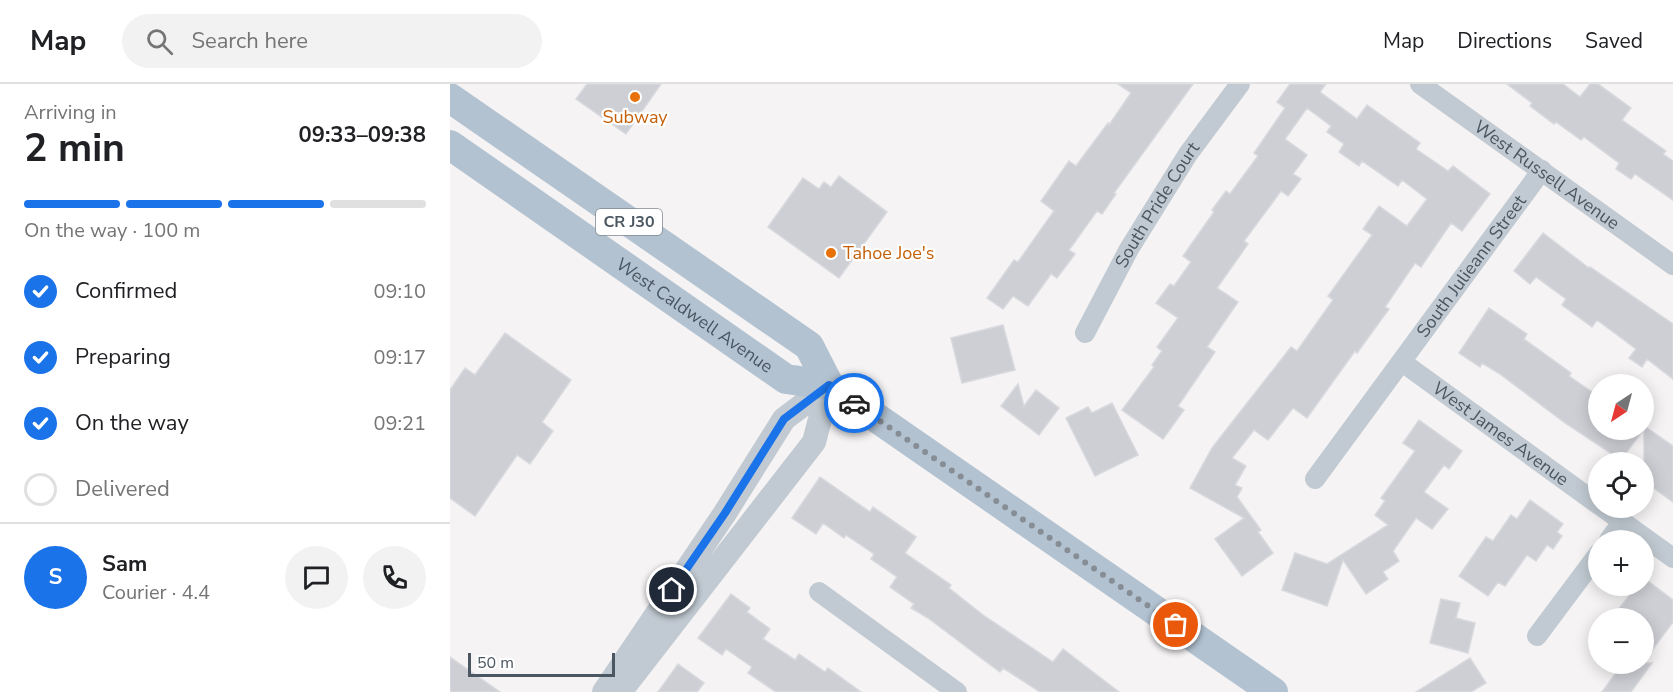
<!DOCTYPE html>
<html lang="en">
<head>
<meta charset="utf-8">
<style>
  body { margin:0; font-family:"Nunito Sans",sans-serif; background:#f2f2f2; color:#202124; height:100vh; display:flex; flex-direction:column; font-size:22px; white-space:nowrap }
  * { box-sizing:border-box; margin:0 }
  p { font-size:20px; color:#757577 }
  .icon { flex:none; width:33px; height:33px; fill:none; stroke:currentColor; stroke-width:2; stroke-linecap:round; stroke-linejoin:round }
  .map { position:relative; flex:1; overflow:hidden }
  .details { display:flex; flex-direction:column; background:#fff; width:450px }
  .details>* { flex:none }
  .needle { width:39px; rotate:216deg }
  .controls { position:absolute; left:1138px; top:290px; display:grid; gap:12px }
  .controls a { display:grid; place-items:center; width:66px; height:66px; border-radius:50%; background:#fff; box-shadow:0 3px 15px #0003; font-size:30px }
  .scale { position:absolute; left:18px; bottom:15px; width:147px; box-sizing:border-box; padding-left:6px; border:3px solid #4a5661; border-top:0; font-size:16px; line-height:21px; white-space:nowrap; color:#4a5661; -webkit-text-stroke:4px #fff; paint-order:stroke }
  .pin { position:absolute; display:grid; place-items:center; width:51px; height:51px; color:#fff; margin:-26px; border:3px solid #fff; border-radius:50%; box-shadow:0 2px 6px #0007 }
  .courier { position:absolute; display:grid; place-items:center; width:60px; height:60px; margin:-30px; border:4px solid #1a73e8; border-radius:50%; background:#fff; color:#222; box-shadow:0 2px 8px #0007 }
  .headline em { font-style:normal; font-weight:700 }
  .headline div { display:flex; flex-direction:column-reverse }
  .headline { display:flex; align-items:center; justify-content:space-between; height:102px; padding:0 24px }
  h1 { font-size:39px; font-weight:700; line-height:45px }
  .bar { display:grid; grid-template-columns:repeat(4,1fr); gap:9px 6px; align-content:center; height:72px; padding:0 24px }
  .bar i { height:8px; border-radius:4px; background:#e0e0e0 }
  .bar .selected { background:#1a73e8 }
  .bar p { grid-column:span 4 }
  .line { display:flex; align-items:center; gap:15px; padding:0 24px; border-top:2px solid #e0e0e0 }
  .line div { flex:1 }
  .round { display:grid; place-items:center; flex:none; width:63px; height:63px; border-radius:32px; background:#f2f2f2 }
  ol { padding:0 24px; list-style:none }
  li { display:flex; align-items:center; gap:18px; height:66px }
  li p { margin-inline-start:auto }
  li .icon { padding:6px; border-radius:50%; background:#1a73e8; color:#fff; stroke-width:4 }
  li:last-child { color:#757577 }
  li i { width:33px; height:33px; border:3px solid #e0e0e0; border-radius:50% }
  header { display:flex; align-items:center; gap:36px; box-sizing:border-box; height:84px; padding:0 30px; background:#fff; border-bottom:2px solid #e0e0e0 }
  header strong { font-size:28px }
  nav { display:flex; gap:33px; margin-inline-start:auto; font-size:21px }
  .search { width:420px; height:54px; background:#f2f2f2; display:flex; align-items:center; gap:15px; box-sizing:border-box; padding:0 21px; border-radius:33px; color:#757577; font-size:22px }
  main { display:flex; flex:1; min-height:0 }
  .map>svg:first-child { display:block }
  .building { fill:#cdcfd5; stroke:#d7d9de; stroke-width:1.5 }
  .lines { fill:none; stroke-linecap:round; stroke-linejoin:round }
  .minor { stroke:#c1cad2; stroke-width:20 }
  .tertiary { stroke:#c1cad2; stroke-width:24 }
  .primary { stroke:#b3c2d1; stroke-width:30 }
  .done { stroke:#868d94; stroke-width:6; stroke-dasharray:0 10.8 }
  .route { stroke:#1a73e8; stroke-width:8 }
  .food-dot { fill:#e8710a; stroke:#fff; stroke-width:2 }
  .labels { text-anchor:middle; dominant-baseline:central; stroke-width:4.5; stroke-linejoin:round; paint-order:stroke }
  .shield { fill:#fff; stroke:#808990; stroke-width:1.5 }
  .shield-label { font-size:16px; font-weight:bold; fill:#4a5661 }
  .food-label { font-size:18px; fill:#c56008; stroke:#fff }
  .street-label { font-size:18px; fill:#4a5661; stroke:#fff }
</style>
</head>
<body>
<header>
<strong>Map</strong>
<div class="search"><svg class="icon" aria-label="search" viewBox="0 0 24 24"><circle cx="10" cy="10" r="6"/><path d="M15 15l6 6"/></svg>Search here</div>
<nav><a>Map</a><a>Directions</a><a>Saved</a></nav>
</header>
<main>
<section class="details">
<div class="headline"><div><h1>2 min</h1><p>Arriving in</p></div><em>09:33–09:38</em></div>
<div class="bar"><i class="selected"></i><i class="selected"></i><i class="selected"></i><i></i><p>On the way · 100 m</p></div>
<ol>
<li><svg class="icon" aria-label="check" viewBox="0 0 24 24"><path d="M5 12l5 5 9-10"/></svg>Confirmed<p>09:10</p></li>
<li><svg class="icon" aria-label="check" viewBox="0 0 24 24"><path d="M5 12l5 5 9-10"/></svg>Preparing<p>09:17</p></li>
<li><svg class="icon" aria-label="check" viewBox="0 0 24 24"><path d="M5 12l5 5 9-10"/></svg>On the way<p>09:21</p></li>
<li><i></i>Delivered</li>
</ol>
<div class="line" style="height:108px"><b class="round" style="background:#1a73e8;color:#fff">S</b><div><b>Sam</b><p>Courier · 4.4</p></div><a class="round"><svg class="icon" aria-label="chat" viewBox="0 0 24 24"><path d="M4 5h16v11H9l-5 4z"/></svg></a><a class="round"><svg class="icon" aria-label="phone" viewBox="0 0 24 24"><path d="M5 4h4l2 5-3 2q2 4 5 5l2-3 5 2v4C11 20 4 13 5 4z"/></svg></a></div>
</section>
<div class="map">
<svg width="1223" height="608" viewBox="0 0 1223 608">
  <rect width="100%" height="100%" fill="#f5f3f3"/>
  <!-- building -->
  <path class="building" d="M137 0H211L176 50 126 15Z
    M668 0H743L664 109 666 110 652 130 647 127 619 166 625 170 607 194 601 190 578 222 563 212 553 225 537 214 564 176 568 178 604 127 591 117 619 77 626 82 658 39 659 41 681 9Z
    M840 0H876L870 8 907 35 917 21 970 59 966 65 998 87 1003 82 1040 110 1012 147 1001 139 971 183 965 179 935 223 939 225 907 269 905 267 857 334 843 324 818 356 804 346 782 374 796 382 785 401 792 404 787 413 811 446 808 448 823 469 792 492 765 455 794 434 740 404 762 364 841 263 847 267 883 216 878 212 922 151 913 145 929 122 957 142 977 115 952 96 948 102 912 77 909 82 889 68 894 60 877 48 881 42 857 24 835 55 857 71 843 90 851 95 838 112 831 107 794 157 798 160 767 204 788 218 757 263 765 268 728 322 734 326 713 355 672 326 704 283 702 281 712 267 707 263 728 234 706 219 720 200 724 202 741 178 733 172 764 128 762 126 776 107 780 110 808 72 804 69 835 24 827 18Z
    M1057 0H1113L1130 13 1140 0H1148L1181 24 1172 36 1216 67 1213 70 1223 77V116L1185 90 1181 95 1166 85 1169 79 1134 53 1131 56 1106 38 1104 40 1080 22 1082 19Z
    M389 92 437 128 389 194 318 143 353 94 369 105 374 98 381 103Z
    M1093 149 1139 184 1140 183 1223 240V295L1197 275 1192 283 1179 274 1186 265 1147 236 1142 243 1112 221 1116 215 1086 193 1080 200 1064 187Z
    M1039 224 1077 250 1074 255 1121 289 1119 292 1149 313V345H1194V342L1223 362V418L1194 397V345L1171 376 1115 339 1050 290 1032 279 1030 283 1009 269Z
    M553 241 565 286 512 299 501 254Z
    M55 249 121 296 92 338 103 347 80 380 67 371 25 432 0 414V306L15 284 25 291Z
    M568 300 574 322 586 306 609 324 589 351 551 322Z
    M662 319 688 371 645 392 616 334 638 323 642 329Z
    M969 336 1012 367 999 385 994 381 974 408 998 425 982 445 966 434 943 467 949 477 933 488 938 495 916 510 893 476 877 522 832 506 845 469 877 480 938 441 925 431 935 417 931 414 965 367 953 359Z
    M370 393 420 428 423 423 466 453 455 469 501 501 499 504 533 531 603 578 613 565 669 608H590L553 584 550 588 531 574 478 534 461 524 464 520 440 503 447 493 421 475 424 470 396 451 394 454 373 439 366 450 342 434Z
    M1080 416 1113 440 1107 448 1112 452 1103 465 1097 461 1086 477 1077 471 1055 502 1048 498 1038 512 1009 492 1036 453 1043 457 1061 431 1067 435Z
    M1194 494 1223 516V538L1194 577V534H1162L1187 501H1194Z
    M281 510 300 524 297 528 320 545 313 555 345 576 349 570 375 588 378 584 411 608H326L298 589 302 583 276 565 272 571 248 554Z
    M991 515 1010 519 1006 534 1025 539 1018 569 980 559Z
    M0 573 50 608H0Z
    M1020 574 1036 599 1021 608H966Z
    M1173 579H1202L1181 608H1152Z
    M228 580 254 599 247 608H208Z"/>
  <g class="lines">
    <!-- minor -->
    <g class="minor">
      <path id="s1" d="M970 0 1223 181"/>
      <path id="s2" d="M635 249 679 165 738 70 790 0"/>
      <path id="s3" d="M952 278 1149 421"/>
      <path id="s4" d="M865 395 1092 86"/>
      <path d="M1152 423 1223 474"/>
      <path d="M1159 456 1172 438"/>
      <path d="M369 508 507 608"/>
      <path d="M1087 552 1149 469"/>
    </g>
    <!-- tertiary -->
    <path class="tertiary" d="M154 608 275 429 334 335 379 301
      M170 608 364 358 379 301"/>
    <!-- primary -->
    <g class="primary">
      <path d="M0 14 359 262 379 301"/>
      <path id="s5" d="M0 61 336 295 379 301 823 608"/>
    </g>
  </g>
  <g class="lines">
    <!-- done -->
    <path class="done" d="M404 319 726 541"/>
    <!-- route -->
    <path class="route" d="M222 506 275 429 334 335 379 301 404 319"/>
  </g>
  <!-- markers -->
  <g class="food-dot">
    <circle cx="185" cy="13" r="6"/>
    <circle cx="381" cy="169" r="6"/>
  </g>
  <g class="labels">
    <!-- shield labels -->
    <rect class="shield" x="146" y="125" width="66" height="26" rx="4.5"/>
    <g class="shield-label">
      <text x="179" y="138">CR J30</text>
    </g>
    <!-- food labels -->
    <g class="food-label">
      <text x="185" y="33">Subway</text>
      <text x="393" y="169" text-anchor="start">Tahoe Joe's</text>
    </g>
    <!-- street labels -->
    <g class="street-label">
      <text stroke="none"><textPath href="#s1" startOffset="156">West Russell Avenue</textPath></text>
      <text stroke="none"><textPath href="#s2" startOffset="147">South Pride Court</textPath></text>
      <text stroke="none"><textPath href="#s4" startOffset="264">South Julieann Street</textPath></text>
      <text stroke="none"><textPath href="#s5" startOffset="298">West Caldwell Avenue</textPath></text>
      <text stroke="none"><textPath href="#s3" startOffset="122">West James Avenue</textPath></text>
    </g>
  </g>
</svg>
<div class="controls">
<a><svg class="needle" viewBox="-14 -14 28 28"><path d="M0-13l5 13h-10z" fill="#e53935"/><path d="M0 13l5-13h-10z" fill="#757577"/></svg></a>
<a><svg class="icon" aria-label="locate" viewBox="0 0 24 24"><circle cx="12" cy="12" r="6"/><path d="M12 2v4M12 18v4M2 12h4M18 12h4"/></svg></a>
<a>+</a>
<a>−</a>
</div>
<div class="scale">50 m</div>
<div class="pin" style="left:726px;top:541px;background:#ea580c"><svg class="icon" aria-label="bag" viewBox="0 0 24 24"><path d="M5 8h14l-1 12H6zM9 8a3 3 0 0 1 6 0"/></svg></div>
<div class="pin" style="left:222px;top:506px;background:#1f2937"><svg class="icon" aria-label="home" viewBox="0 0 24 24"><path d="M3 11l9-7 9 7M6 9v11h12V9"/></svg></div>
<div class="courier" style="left:404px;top:319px"><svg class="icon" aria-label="car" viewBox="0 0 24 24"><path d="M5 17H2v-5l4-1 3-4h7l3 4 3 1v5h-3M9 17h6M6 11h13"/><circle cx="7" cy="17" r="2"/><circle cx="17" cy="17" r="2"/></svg></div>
</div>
</main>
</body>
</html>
